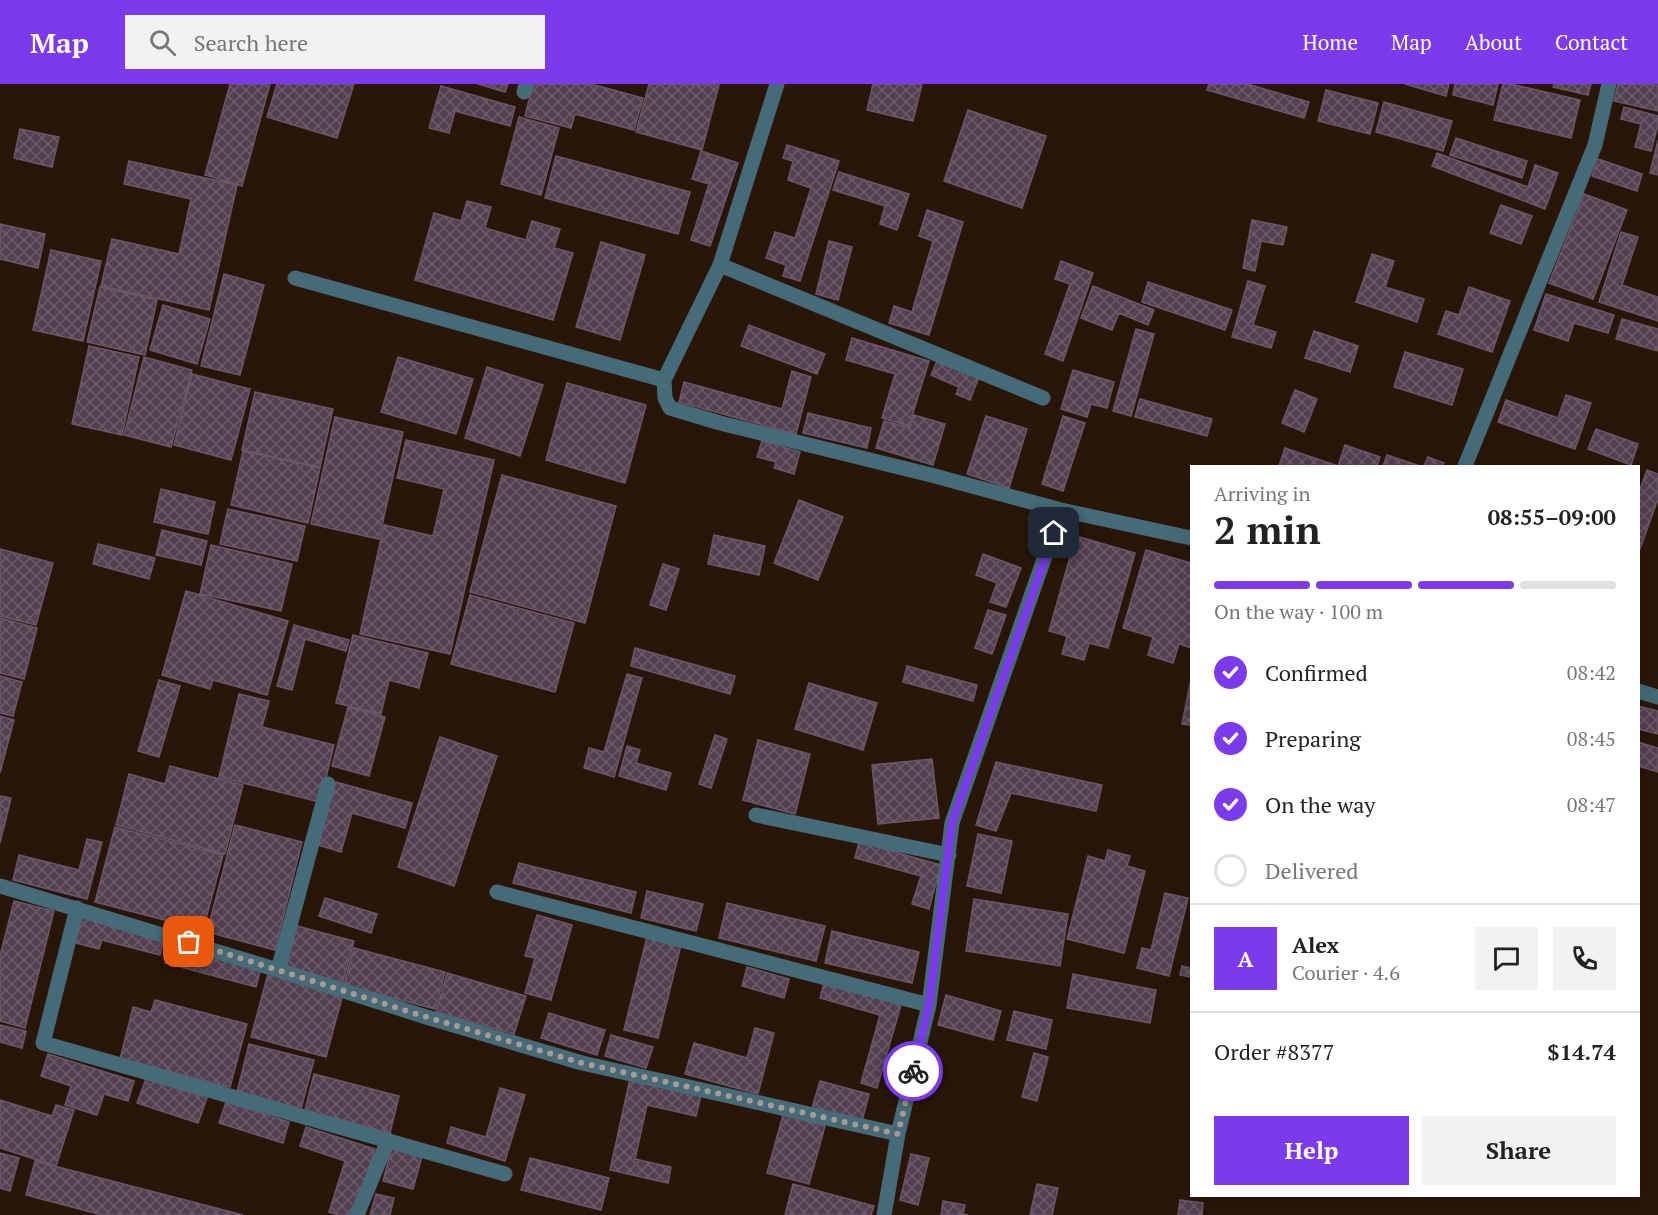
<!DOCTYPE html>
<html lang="en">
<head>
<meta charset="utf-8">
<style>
  body { margin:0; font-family:"PT Serif",serif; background:#f2f2f2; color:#222; height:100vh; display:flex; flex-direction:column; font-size:22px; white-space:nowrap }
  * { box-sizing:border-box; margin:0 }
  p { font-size:20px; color:#767676 }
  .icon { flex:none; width:33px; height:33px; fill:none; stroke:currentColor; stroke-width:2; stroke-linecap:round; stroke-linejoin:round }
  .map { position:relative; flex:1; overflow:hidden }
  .sheet { position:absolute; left:1190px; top:381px; width:450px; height:732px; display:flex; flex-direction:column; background:#fff; border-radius:0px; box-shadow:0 6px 24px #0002 }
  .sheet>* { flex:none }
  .pin { position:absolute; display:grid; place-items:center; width:51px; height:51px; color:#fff; margin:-26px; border-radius:12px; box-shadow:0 3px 9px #0006 }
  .courier { position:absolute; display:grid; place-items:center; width:60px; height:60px; margin:-30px; border:4px solid #7c3aed; border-radius:50%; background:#fff; color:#222; box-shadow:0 2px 8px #0007 }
  .summary em { font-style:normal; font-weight:600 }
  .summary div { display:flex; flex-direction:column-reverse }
  .summary { display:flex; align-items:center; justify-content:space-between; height:102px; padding:0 24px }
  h1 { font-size:39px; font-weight:600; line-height:45px }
  .bar { display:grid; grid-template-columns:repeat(4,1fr); gap:9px 6px; align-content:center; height:72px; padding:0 24px }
  .bar i { height:8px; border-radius:4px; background:#e0e0e0 }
  .bar .active { background:#7c3aed }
  .bar p { grid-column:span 4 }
  .line { display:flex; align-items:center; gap:15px; padding:0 24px; border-top:2px solid #e0e0e0 }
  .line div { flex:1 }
  .round { display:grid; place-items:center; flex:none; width:63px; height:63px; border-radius:0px; background:#f2f2f2 }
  ol { padding:0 24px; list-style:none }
  li { display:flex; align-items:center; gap:18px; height:66px }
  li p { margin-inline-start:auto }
  li .icon { padding:6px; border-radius:50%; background:#7c3aed; color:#fff; stroke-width:4 }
  li:last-child { color:#767676 }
  li i { width:33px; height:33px; border:3px solid #e0e0e0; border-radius:50% }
  .action { display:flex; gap:12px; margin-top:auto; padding:12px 24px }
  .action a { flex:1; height:69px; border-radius:0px; background:#7c3aed; color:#fff; font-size:24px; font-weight:600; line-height:69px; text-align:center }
  .action a+a { background:#f2f2f2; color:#222 }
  header { display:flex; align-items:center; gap:36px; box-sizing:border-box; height:84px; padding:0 30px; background:#7c3aed; color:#fff }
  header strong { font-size:28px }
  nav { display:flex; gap:33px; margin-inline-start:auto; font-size:21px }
  .search { width:420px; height:54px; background:#f2f2f2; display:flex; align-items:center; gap:15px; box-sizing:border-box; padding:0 21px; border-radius:0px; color:#767676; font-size:22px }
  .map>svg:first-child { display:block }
  .building { fill:url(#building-cross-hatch); stroke:#6b5668; stroke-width:1.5 }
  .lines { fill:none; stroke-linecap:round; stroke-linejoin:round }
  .minor { stroke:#446b77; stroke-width:15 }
  .done { stroke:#a99990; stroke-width:6; stroke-dasharray:0 10.8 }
  .route { stroke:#7c3aed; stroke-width:8 }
</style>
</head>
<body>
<header>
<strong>Map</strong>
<div class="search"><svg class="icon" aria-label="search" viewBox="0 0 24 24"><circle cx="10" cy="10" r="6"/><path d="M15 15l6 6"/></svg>Search here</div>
<nav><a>Home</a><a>Map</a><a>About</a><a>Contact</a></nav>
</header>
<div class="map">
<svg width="1658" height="1131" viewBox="0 0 1658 1131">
  <defs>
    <pattern id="building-cross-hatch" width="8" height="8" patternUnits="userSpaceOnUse" patternTransform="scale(1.5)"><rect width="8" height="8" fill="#534051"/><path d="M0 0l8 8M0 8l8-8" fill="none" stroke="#6c5b69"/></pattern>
  </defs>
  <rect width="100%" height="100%" fill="#291609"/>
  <!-- building -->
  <path class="building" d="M230 0H270L242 102 205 91Z
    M277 0H354L337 54 267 33Z
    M478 0H508L505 8Z
    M533 0H591L643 14 634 46 575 30 571 44 525 32Z
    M649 0 719 1 702 66 636 48Z
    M873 0H922L913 37 867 26Z
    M1209 0H1247L1309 18 1304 34 1207 6Z
    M1405 0H1449L1446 12Z
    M1455 0H1498L1493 21 1453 11Z
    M1503 0H1511L1580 16 1571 54 1494 36Z
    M1554 0H1591L1588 11 1553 3Z
    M1618 0 1658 1V27L1614 17Z
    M441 2 515 23 510 42 455 27 449 49 429 44Z
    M1326 6 1378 19 1370 50 1318 37Z
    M1384 18 1452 37 1443 67 1376 48Z
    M1624 23 1658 32V41L1651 67 1635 63 1641 40 1621 35Z
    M968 26 1046 52 1022 124 944 97Z
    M519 33 559 44 541 111 501 100Z
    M20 45 59 53 52 83 14 74Z
    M1456 54 1527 77 1522 94 1450 71Z
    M1658 56V91L1650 89Z
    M787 61 839 77 800 197 783 192 786 181 766 174 775 148 795 154 811 104 788 96 793 77 783 74Z
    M701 67 738 79 710 162 691 156 709 100 692 95Z
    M1437 69 1528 103 1535 81 1558 89 1545 125 1432 82Z
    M556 72 690 108 678 150 545 114Z
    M1598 75 1642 90 1637 107 1592 92Z
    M129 77 237 101 209 226 101 202 112 155 179 170 191 115 124 100Z
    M839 88 909 110 897 146 880 140 885 122 833 106Z
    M1584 110 1627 126 1593 215 1549 199Z
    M467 117 491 123 485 144 526 156 532 137 560 145 554 164 573 169 553 236 415 196 434 129 461 137Z
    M1501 121 1532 132 1521 160 1490 149Z
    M927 126 963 138 929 251 889 239 894 222 912 228 933 157 919 152Z
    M1252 136 1287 143 1283 161 1261 157 1255 187 1243 184Z
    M0 140 45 150 38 184 0 175Z
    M1621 148 1638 153 1622 201 1658 213V237L1599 218Z
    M829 157 852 163 838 216 816 210Z
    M601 158 645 171 620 256 576 243Z
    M51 166 101 177 83 257 33 246Z
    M1372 170 1394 177 1385 203 1424 215 1417 238 1356 218Z
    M1061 177 1093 189 1063 277 1045 270 1070 200 1055 195Z
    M224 190 264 201 240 291 201 282Z
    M1248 197 1265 202 1253 241 1276 248 1271 264 1232 253Z
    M1148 198 1232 226 1225 246 1142 218Z
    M1093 202 1154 226 1148 241 1119 229 1112 246 1081 234Z
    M100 203 157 216 145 271 87 258Z
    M1469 203 1510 217 1492 268 1438 250 1446 227 1459 231Z
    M1546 210 1614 231 1608 249 1574 239 1568 257 1534 246Z
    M163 221 210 235 197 280 150 266Z
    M1622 235 1658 245V267L1616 255Z
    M749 241 825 270 817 290 741 262Z
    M1136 245 1154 250 1131 332 1113 327Z
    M1314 247 1358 262 1350 288 1305 274Z
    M852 254 929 277 909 342 882 334 895 290 846 276Z
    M89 262 139 273 122 351 72 340Z
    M1405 268 1463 285 1452 321 1394 303Z
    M144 273 192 286 171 363 124 351Z
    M398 273 473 295 456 350 381 328Z
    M938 275 979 293 970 316 956 310 959 303 931 291Z
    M487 283 543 301 520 372 465 354Z
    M1073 286 1114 298 1107 324 1091 320 1087 333 1061 325Z
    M792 287 811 293 796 350 679 318 684 298 782 325Z
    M192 290 250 305 231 376 174 361Z
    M567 299 646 321 625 399 546 376Z
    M1295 306 1317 315 1304 348 1282 339Z
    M255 308 333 325 320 383 242 366Z
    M1566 311 1591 319 1575 365 1498 338 1506 316 1558 334Z
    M1140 315 1212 335 1207 352 1135 333Z
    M808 329 871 344 867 364 803 349Z
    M914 331 945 340 933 381 876 364 884 337 910 344Z
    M986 332 1027 345 1009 404 967 390Z
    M1063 332 1085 339 1063 407 1042 400Z
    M335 333 403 348 379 455 311 440Z
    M1596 345 1638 360 1631 381 1588 365Z
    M406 356 494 376 450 570 360 550 384 441 433 452 444 405 397 394Z
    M762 357 800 368 794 390 774 384 776 378 757 373Z
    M1345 361 1380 373 1377 382H1279L1285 364 1338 382Z
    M243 367 320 384 308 439 231 421Z
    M1387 371 1420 382H1383Z
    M1428 373 1444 379 1442 382H1424Z
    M1647 386 1658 390V415L1640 465H1638V411Z
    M502 391 616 422 585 539 470 508Z
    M161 405 215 418 208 450 154 438Z
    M799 416 843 433 818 496 774 479Z
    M228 425 305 442 297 477 220 460Z
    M162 446 207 457 201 481 156 471Z
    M714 451 765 462 759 491 708 480Z
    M1076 452 1135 469 1108 564 1089 559 1084 576 1062 570 1067 552 1049 547Z
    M98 460 155 474 149 495 93 480Z
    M211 461 292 480 281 527 200 510Z
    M0 465 53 479 36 541 0 532Z
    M1146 466 1191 479V564L1179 560 1173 579 1148 571 1153 553 1123 544Z
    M983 470 1021 484 1006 523 990 518 997 499 976 491Z
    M663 480 679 485 666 526 650 521Z
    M186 507 288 537 267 611 213 596 210 605 162 591Z
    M470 511 574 539 555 608 451 580Z
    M988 526 1006 531 992 570 975 564Z
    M0 534 37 544 24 595 0 589Z
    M294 541 349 556 346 567 305 555 292 606 277 602Z
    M353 551 428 569 419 604 389 596 381 630 336 619Z
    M635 564 735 592 730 610 631 582Z
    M907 582 977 601 973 617 903 598Z
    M627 590 642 594 614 693 584 684 589 664 604 668Z
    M0 592 22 598 13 632 0 629Z
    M159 596 180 602 159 673 138 667Z
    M809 599 877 619 863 666 795 645Z
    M1190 600H1191V641L1182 640Z
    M239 610 269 617 262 643 334 661 320 718 219 693Z
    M1638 622 1658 627V650L1638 645Z
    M348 623 385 633 369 692 332 682Z
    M0 632 14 636 0 689Z
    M715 651 727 655 711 704 699 700Z
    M440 653 497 672 454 802 398 783Z
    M758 656 810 670 795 730 743 716Z
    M1638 658 1658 664V688L1638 682Z
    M627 662 640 666 636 679 671 689 666 706 619 692Z
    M932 675 939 734 878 740 872 681Z
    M996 678 1102 701 1096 727 1011 709 996 747 976 741Z
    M170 682 243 701 225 770 116 741 129 690 165 700Z
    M336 698 412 719 405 744 352 729 341 768 318 761Z
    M0 712 11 714 0 759Z
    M235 741 302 758 275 866 207 848Z
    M115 743 223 771 203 846 95 818Z
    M978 750 1012 757 1001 809 967 802Z
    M87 755 102 758 87 815 13 796 19 771 79 786Z
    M859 758 941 781 929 825 912 820 921 792 855 774Z
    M1108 766 1130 772 1127 782 1145 787 1124 869 1067 855 1088 772 1105 777Z
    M519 779 636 808 631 829 513 799Z
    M647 807 703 820 696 847 641 834Z
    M1165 809 1188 814 1169 892 1137 884 1142 864 1151 866Z
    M325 814 377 830 371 849 319 832Z
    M974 815 1068 830 1060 882 966 867Z
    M14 817 54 827 25 944 0 937V872Z
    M727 819 825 842 816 877 719 854Z
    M80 830 165 852 160 871 102 856 99 865 72 858Z
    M537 831 572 841 551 916 525 909 535 874 525 872Z
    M297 842 354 857 342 901 285 886Z
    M832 847 919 868 912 899 825 879Z
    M647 853 681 861 658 954 624 946Z
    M170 860 261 884 256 903 165 879Z
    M354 864 445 888 435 925 344 901Z
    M1182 882 1191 884V893L1180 891Z
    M747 883 789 895 784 914 742 902Z
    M447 889 526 912 514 950 436 928Z
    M268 890 343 910 326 973 251 953Z
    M1073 890 1156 906 1150 939 1067 924Z
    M824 899 901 921 877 1004 861 999 880 931 820 914Z
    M946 911 1001 927 993 956 938 941Z
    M155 916 247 940 230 1003 120 975 133 923 151 928Z
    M1014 927 1052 936 1046 965 1007 956Z
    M549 929 605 946 597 971 541 954Z
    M0 941 26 947 22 964 0 958Z
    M755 944 774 949 758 1010 685 990 694 959 747 974Z
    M611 951 653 963 646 984 605 972Z
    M249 960 314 976 301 1025 237 1008Z
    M1034 969 1048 973 1037 1017 1022 1013Z
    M48 970 134 997 128 1017 104 1010 97 1031 65 1021 71 1002 41 992Z
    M314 990 399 1012 390 1049 305 1026Z
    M146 995 207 1014 198 1039 137 1019Z
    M630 995 701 1011 696 1032 647 1021 635 1075 671 1083 668 1099 610 1086Z
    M820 997 869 1010 862 1037 812 1024Z
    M500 1004 525 1011 505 1077 447 1059 451 1043 486 1053Z
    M0 1016 52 1032 56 1021 74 1026 56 1082 0 1064Z
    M226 1018 289 1038 283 1059 219 1039Z
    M783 1031 825 1042 809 1100 767 1089Z
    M306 1043 375 1065 354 1131H338L329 1128 345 1077 300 1062Z
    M392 1063 422 1072 413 1105 383 1097Z
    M0 1069 19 1074 10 1107 0 1104Z
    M911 1070 929 1074 918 1121 900 1116Z
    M530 1074 609 1094 601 1126 521 1106Z
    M35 1077 243 1131H102L26 1111Z
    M793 1100 874 1122 871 1131H785Z
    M1037 1100 1058 1104 1052 1131H1030Z
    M376 1110 394 1114 390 1131H370Z
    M1180 1116 1203 1119 1202 1131H1178Z
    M943 1117 965 1121 963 1130 968 1131H941Z"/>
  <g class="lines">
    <!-- minor -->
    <path class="minor" d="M524 8 526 0
      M720 181 1043 314
      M295 194 664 296 665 314 670 324 720 339 931 391 1061 426 1191 454
      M664 296 720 181 777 0
      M1465 382 1595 61 1609 0
      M1638 607 1658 613
      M756 731 949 771
      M0 802 278 886 328 700
      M497 808 929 921
      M77 824 43 959 505 1090
      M278 886 423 932 582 979 898 1050
      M357 1131 388 1056
      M884 1131 898 1050 929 921 952 739 1061 426"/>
  </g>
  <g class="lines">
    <!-- done -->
    <path class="done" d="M189 858 423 932 582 979 898 1050 913 987"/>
    <!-- route -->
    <path class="route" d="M913 987 929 921 952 739 1054 449"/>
  </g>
</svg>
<div class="pin" style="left:189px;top:858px;background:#ea580c"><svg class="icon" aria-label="bag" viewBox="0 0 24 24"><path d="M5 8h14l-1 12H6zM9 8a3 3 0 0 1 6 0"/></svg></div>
<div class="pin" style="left:1054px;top:449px;background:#1f2937"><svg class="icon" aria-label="home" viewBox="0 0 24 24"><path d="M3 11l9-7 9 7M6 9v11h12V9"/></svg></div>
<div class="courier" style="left:913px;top:987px"><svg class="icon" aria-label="bike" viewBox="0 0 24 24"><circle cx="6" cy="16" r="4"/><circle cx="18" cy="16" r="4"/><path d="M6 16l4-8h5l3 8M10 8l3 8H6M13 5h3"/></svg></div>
<section class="sheet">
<div class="summary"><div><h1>2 min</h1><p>Arriving in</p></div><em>08:55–09:00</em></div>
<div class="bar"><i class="active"></i><i class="active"></i><i class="active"></i><i></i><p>On the way · 100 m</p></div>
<ol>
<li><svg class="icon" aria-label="check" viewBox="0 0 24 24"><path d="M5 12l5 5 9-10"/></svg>Confirmed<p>08:42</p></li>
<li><svg class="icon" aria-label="check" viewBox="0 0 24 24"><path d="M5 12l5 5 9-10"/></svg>Preparing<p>08:45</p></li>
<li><svg class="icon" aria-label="check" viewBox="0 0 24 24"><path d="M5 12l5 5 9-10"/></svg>On the way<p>08:47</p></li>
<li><i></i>Delivered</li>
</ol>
<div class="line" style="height:108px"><b class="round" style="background:#7c3aed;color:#fff">A</b><div><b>Alex</b><p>Courier · 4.6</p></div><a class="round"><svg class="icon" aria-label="chat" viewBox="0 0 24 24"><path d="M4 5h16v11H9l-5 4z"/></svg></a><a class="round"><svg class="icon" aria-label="phone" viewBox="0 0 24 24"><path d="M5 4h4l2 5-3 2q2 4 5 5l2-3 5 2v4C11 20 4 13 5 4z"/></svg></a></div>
<div class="line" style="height:78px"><div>Order #8377</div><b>$14.74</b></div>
<div class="action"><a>Help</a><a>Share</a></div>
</section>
</div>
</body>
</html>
